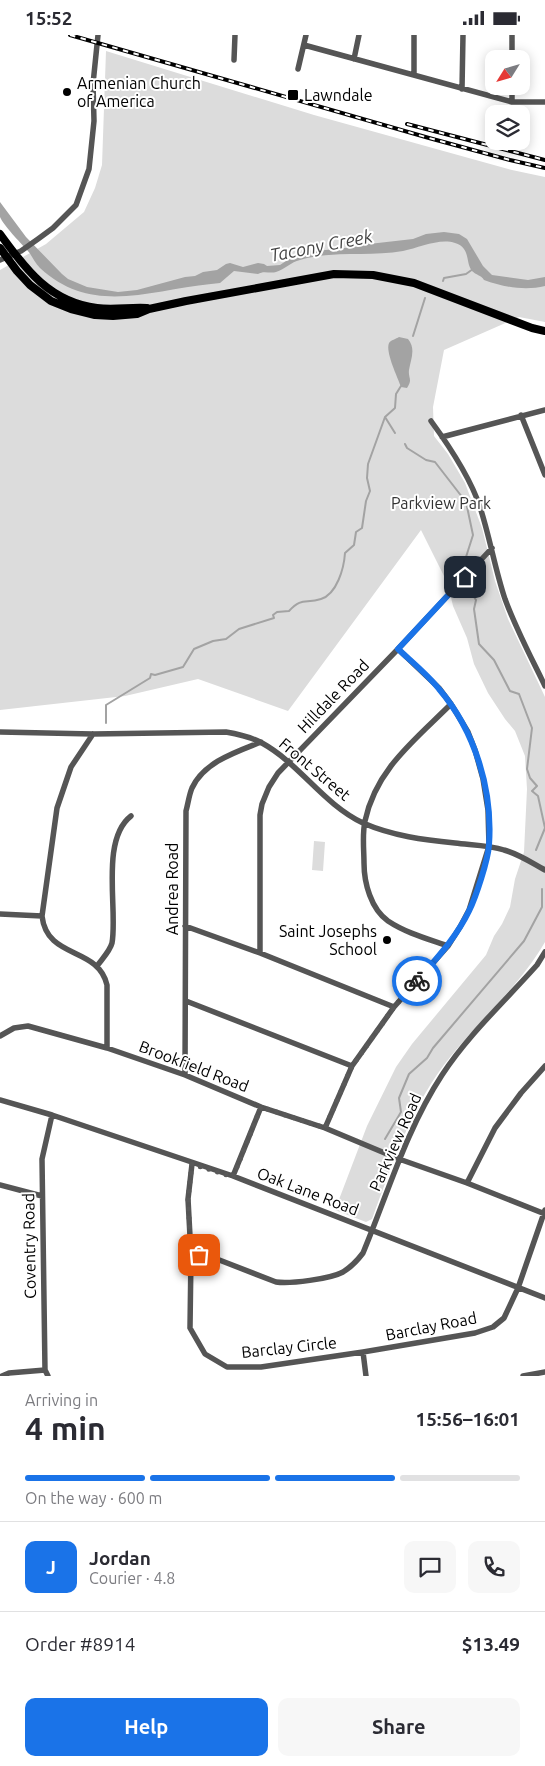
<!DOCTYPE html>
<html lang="en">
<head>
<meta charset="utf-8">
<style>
  body { margin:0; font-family:Ubuntu,sans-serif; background:#f7f7f7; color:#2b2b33; height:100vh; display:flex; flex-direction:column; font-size:19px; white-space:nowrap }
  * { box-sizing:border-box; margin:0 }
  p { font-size:16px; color:#7c7c81 }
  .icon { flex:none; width:28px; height:28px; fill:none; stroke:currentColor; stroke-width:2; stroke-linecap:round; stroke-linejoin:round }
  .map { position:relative; height:1341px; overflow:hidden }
  .drawer { display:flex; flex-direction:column; background:#fff; flex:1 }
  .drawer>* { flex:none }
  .needle { width:32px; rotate:233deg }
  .controls { position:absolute; left:485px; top:15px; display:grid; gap:10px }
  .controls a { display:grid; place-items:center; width:45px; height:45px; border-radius:10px; background:#fff; box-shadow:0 2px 12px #0003; font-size:25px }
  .pin { position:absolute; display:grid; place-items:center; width:42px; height:42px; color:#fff; margin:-21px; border-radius:10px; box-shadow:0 2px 8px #0006 }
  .courier { position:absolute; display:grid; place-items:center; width:50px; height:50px; margin:-25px; border:4px solid #1a73e8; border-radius:50%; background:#fff; color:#222; box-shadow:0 1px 6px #0007 }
  .summary em { font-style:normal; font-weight:700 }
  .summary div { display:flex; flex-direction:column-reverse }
  .summary { display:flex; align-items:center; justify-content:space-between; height:85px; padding:0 25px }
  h1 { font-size:32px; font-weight:700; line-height:38px }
  .bar { display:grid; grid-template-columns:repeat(4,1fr); gap:8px 5px; align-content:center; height:60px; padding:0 25px }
  .bar i { height:6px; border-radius:4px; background:#e1e1e2 }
  .bar .selected { background:#1a73e8 }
  .bar p { grid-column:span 4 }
  .line { display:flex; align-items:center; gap:12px; padding:0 25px; border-top:1px solid #e1e1e2 }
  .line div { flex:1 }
  .round { display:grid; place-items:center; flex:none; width:52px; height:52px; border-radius:10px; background:#f7f7f7 }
  .action { display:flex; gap:10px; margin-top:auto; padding:10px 25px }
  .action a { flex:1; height:58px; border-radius:10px; background:#1a73e8; color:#fff; font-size:20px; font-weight:700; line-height:58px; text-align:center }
  .action a+a { background:#f7f7f7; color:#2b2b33 }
  .status { display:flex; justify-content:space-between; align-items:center; height:35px; padding:0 25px; background:#fff; direction:ltr }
  .status svg { height:14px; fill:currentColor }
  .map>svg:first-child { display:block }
  .green { fill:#dcdcdc }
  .water { fill:#a3a3a3 }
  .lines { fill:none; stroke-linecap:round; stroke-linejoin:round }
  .stream { stroke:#a3a3a3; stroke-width:2 }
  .minor { stroke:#555; stroke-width:5.5 }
  .major { stroke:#000; stroke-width:8 }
  .rail-casing { stroke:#000; stroke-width:4 }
  .rail { stroke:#fff; stroke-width:2; stroke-dasharray:5.5; stroke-linecap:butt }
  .done { stroke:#595959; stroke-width:5; stroke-dasharray:0 9 }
  .route { stroke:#1a73e8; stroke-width:6 }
  .poi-dot { fill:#000; stroke:#fff; stroke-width:2 }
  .labels { text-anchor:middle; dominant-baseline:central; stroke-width:4; stroke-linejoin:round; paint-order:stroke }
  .poi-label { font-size:16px; fill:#000; stroke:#fff; text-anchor:start }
  .park-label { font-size:16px; fill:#333; stroke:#fff }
  .street-label { font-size:16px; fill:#000; stroke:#fff }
  .water-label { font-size:18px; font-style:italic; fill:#444; stroke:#fff }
</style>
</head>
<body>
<div class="status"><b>15:52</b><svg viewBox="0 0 49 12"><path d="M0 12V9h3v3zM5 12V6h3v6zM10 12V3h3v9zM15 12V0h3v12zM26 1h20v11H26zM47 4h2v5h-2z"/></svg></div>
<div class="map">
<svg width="545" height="1341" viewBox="0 0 545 1341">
  <rect width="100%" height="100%" fill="#fff"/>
  <!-- green -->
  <path class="green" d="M106 16 314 80 512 135 545 142V287L519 282 444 315 433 372 434 401 448 419 465 448 482 493 495 546 508 584 545 662V907C520 950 482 983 451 1021 412 1068 393 1128 372 1184L366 1187 335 1175 367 1091 396 1032 412 1009 486 920 494 901 502 889 510 872 515 844 524 817 527 754 525 721 515 696 505 684 488 658 474 629 467 603 453 571 448 549 421 495 288 676 198 644 125 661 0 675V235L46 209 84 177 95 153 102 130Z
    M314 806 325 807 323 836 312 835Z"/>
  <!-- water -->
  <path class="water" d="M0 167 26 202 62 239 68 244 87 252 118 257 137 255 185 242 195 241 203 237 217 235 226 229 230 228 243 232 258 228 264 229 267 231 280 230 298 218 307 215 316 216 354 212 369 209 413 204 426 199 444 197 459 199 467 204 483 231 492 240 528 245 545 242V251C525 256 503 252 484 245 481 240 476 240 472 236 465 227 471 213 455 208 439 203 419 213 403 216 369 222 333 215 300 225 291 227 285 234 276 237 270 239 264 235 258 239L234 236 220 248 211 249C150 255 92 281 40 233 34 227 32 220 27 215 20 207 4 191 0 182 0 178 0 171 0 167Z
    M399 302 408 304C416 314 411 323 409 335 408 343 413 344 407 353L401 352C398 343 385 317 389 308 391 305 396 304 399 302Z"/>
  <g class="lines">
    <!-- stream -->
    <path class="stream" d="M443 246 444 243 466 239 473 234
      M413 301 425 263
      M395 398 385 382 395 373 396 359 401 351
      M405 409 407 413 426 425 435 427 466 467 473 500 466 522 459 529V534
      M468 553 476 565 474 574 479 609 494 625 510 656 519 659 532 693 527 734 530 743 537 751 532 756 538 761 545 793 536 815
      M106 688V670L150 643 151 639 155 640 183 632 194 614 213 606 226 604 239 594 274 583 273 580 277 577 289 576C302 562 305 569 321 564 337 559 344 533 345 518L354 510 356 497 362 493 366 466 370 456 367 443 368 429 385 382
      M385 1104 401 1077 399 1063 409 1039 427 1023 433 1013 524 906 542 872V854"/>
    <!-- minor -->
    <path class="minor" d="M414 0V40
      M512 0V24
      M304 10 512 67H545
      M354 24 359 0
      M234 25 235 0
      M298 34 306 0
      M512 51V67
      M462 54 463 0
      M0 225 21 216 38 204 53 193 76 170 89 134 94 86 93 49 98 0
      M521 380 545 440
      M431 386C450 412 470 442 480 472 490 503 495 534 505 564 516 594 531 622 545 651
      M442 402 545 375
      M0 697 93 699 226 697C238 699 251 702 262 708 300 729 323 769 363 788 393 801 424 805 455 808 471 810 489 810 504 815 519 819 532 828 545 835
      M93 699 71 732 57 773 42 881C47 925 98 911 107 950V1013
      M0 879 42 881
      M185 891 260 918 394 972
      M448 911C428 904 406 898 388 886 371 874 364 848 364 828 364 815 362 799 365 786 376 734 415 705 451 669
      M260 918V780L262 769 269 752 278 738 398 614 492 513
      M97 931C102 924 110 916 112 908 118 875 100 805 131 781
      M186 966 352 1031
      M0 1001 14 993 28 991 107 1013 185 1040 261 1072 325 1093 399 1124 467 1148 545 1179
      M185 1040 186 776C188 769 189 760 192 753 204 727 236 717 261 707
      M0 1065 52 1080 233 1141 545 1263
      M325 1093 352 1031 394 972 448 911 460 892 469 875 489 811 488 775 483 744 475 715 468 697 451 669 439 653 398 614
      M192 1129 188 1164 191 1220 190 1293 205 1319 227 1332H261L363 1317 475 1298 493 1292 504 1283 518 1253 545 1175
      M233 1141 261 1072
      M467 1148 495 1093 521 1058 545 1031
      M0 1150 42 1161
      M191 1220 209 1221 276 1247C290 1249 330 1244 343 1237 351 1232 357 1226 363 1218 388 1158 406 1095 442 1040 468 1000 505 966 537 930L545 917
      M363 1317 366 1341
      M2 1341 9 1338 45 1335
      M48 1341 45 1335 42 1124 52 1080
      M523 1341 545 1337"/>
    <!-- major -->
    <path class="major" d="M0 199C26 235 50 267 97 273 114 275 131 272 147 273
      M0 213 17 236 30 250 51 266 71 274 95 280 113 281 137 279 149 274 186 266 334 239 373 240 414 248 532 293 545 296"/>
    <!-- rail casing -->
    <g class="rail-casing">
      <path id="rail" d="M70 0 429 103 510 125 545 133
        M407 89 545 125"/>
    </g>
    <!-- rail -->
    <use href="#rail" class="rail"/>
  </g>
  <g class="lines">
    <!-- done -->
    <path class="done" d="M199 1220H191L188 1164 192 1129 233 1142 261 1072 325 1093 352 1031 394 972 417 946"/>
    <!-- route -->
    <path class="route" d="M417 946C436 924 456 903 469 876 476 862 488 825 489 810 493 755 475 696 439 654 427 639 412 627 398 614L465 542"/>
  </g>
  <!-- markers -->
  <g class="poi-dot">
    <circle cx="67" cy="57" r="5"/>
    <rect x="287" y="54" width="12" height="12" rx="2.5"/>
    <circle cx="387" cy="905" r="5"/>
  </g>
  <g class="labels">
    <!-- poi labels -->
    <g class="poi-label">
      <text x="77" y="48">Armenian Church<tspan x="77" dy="18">of America</tspan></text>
      <text x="304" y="60">Lawndale</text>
      <text x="377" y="896" text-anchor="end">Saint Josephs<tspan x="377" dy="18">School</tspan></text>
    </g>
    <!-- park labels -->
    <g class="park-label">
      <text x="441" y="468">Parkview Park</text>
    </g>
    <!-- street labels -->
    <g class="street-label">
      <text transform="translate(333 661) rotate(-46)">Hilldale Road</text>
      <text transform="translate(315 734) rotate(40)">Front Street</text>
      <text transform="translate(172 854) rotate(-90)">Andrea Road</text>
      <text transform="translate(194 1031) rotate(21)">Brookfield Road</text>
      <text transform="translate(395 1107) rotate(-66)">Parkview Road</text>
      <text transform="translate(308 1156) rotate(21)">Oak Lane Road</text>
      <text transform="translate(29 1211) rotate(-91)">Coventry Road</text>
      <text transform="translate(431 1291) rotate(-11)">Barclay Road</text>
      <text transform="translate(289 1312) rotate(-6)">Barclay Circle</text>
    </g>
    <!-- water labels -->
    <g class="water-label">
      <text transform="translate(321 210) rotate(-11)">Tacony Creek</text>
    </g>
  </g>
</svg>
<div class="controls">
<a><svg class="needle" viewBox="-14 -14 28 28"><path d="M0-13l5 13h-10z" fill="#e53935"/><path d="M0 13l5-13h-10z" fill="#7c7c81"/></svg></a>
<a><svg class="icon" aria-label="layers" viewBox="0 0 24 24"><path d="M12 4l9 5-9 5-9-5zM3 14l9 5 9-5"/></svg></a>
</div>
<div class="pin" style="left:199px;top:1220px;background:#ea580c"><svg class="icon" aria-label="bag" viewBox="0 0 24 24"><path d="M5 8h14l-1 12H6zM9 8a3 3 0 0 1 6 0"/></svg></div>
<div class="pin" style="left:465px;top:542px;background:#1f2937"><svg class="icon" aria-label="home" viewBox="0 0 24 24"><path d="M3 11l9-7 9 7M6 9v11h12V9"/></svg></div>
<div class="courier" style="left:417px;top:946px"><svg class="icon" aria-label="bike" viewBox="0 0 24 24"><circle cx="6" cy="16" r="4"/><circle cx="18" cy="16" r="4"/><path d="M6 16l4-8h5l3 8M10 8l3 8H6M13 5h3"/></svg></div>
</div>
<section class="drawer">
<div class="summary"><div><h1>4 min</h1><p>Arriving in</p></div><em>15:56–16:01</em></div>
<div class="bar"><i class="selected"></i><i class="selected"></i><i class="selected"></i><i></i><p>On the way · 600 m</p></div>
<div class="line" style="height:90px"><b class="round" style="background:#1a73e8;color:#fff">J</b><div><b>Jordan</b><p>Courier · 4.8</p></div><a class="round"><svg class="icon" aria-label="chat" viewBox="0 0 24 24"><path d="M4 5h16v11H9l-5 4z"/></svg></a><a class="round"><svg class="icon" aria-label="phone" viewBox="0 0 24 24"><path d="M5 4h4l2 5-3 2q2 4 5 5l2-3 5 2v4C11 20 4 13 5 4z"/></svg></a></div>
<div class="line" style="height:65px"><div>Order #8914</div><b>$13.49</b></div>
<div class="action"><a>Help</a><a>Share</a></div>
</section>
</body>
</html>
